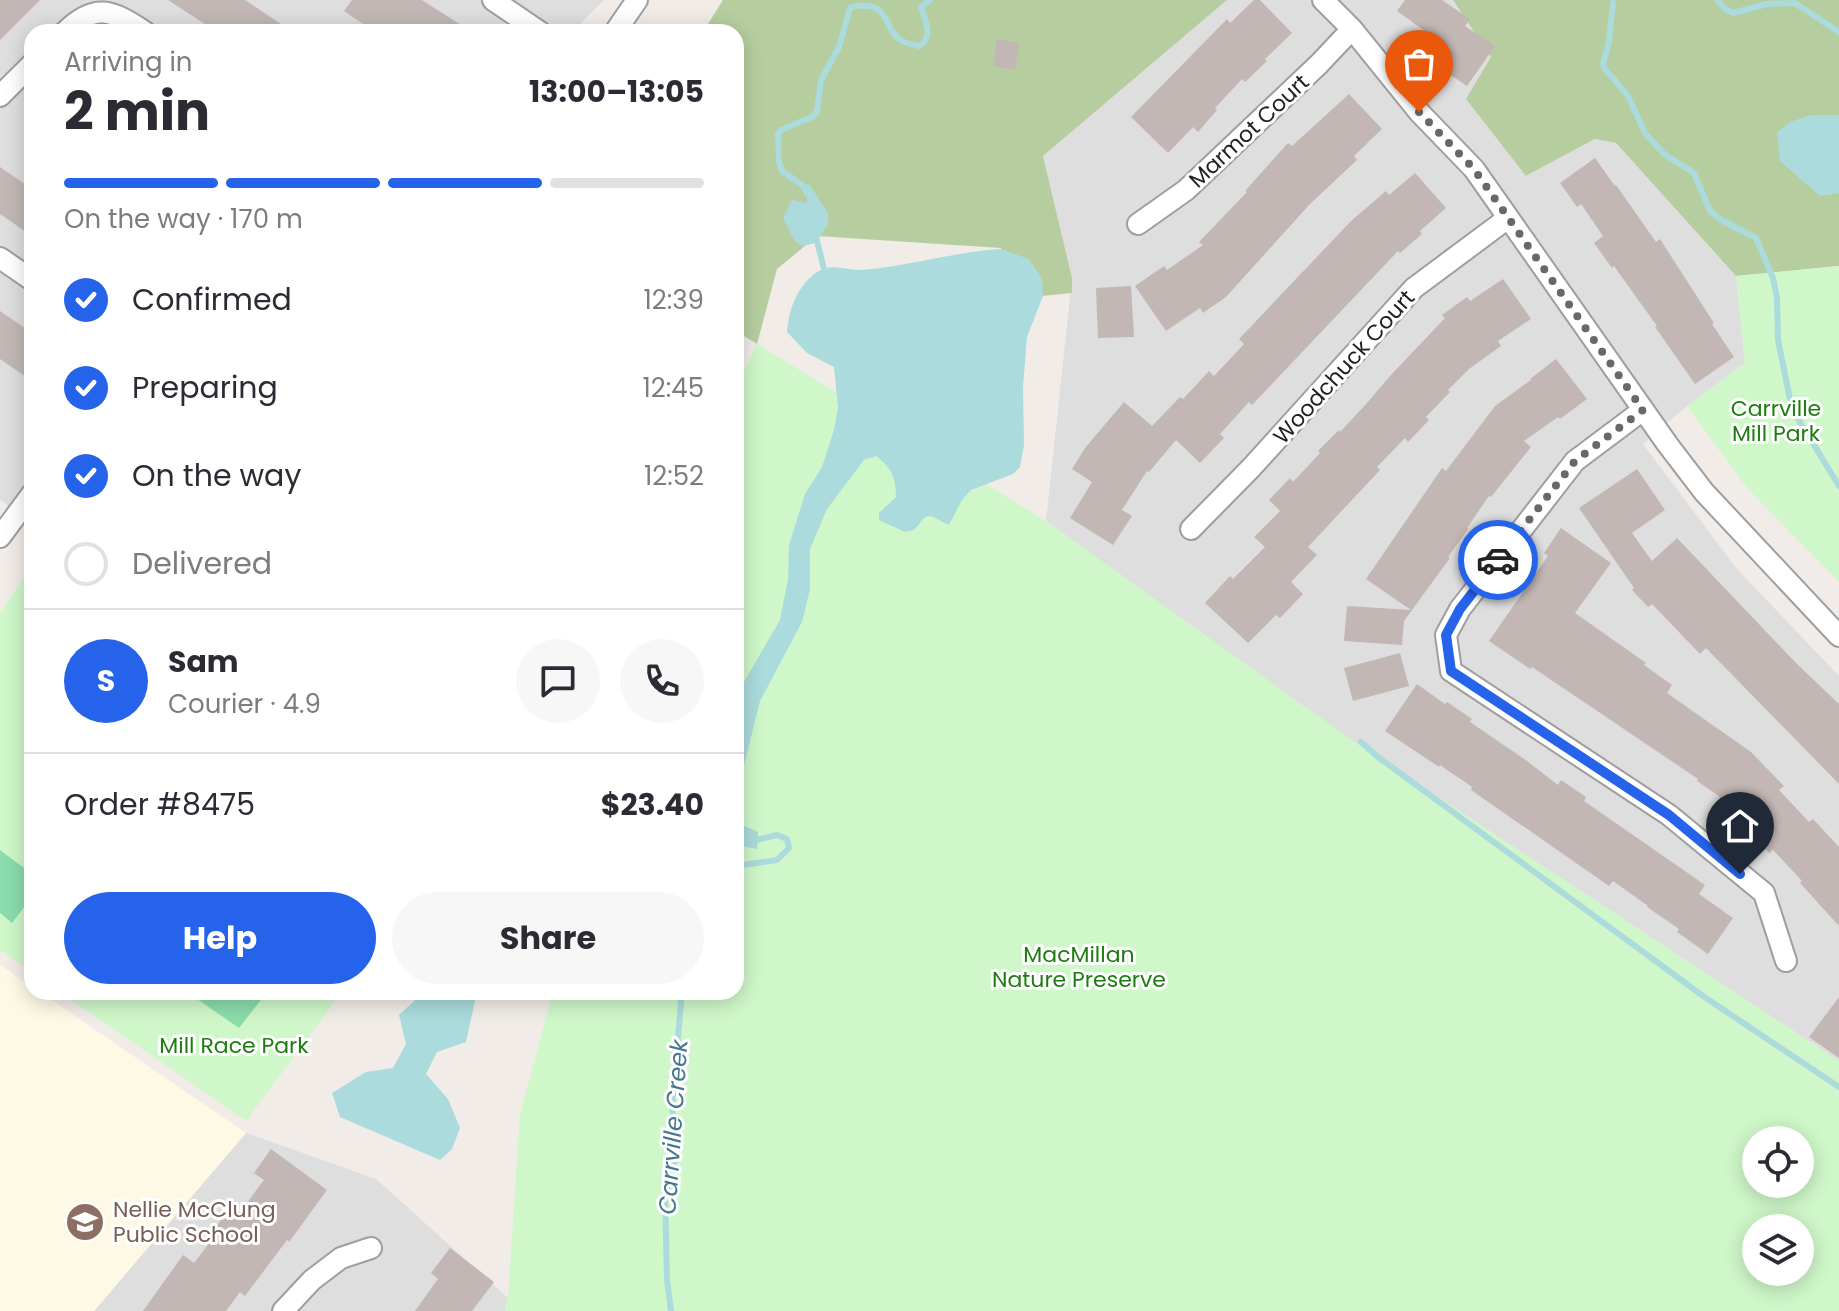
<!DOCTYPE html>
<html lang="en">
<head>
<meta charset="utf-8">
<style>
  body { margin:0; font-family:Poppins,sans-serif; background:#f7f7f7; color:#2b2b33; height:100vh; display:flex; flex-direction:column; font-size:30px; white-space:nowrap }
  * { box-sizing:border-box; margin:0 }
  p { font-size:26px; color:#7c7c81 }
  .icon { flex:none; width:44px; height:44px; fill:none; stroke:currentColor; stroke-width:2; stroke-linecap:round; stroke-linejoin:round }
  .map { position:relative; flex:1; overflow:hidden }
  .panel { position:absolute; left:24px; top:24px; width:720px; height:976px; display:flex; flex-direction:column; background:#fff; border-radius:24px; box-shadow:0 4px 20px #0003 }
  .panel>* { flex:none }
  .fabs { position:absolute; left:1742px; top:1126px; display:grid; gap:16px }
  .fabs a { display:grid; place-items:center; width:72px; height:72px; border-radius:50%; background:#fff; box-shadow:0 4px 20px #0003; font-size:40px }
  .pin { position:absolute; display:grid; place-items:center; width:68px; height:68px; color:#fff; margin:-82px -34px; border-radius:50% 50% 50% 0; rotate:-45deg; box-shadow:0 0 8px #0007 }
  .pin .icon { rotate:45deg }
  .courier { position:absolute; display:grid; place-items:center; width:80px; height:80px; margin:-40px; border:6px solid #2563eb; border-radius:50%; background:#fff; color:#222; box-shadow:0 2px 10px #0007 }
  .overview em { font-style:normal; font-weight:700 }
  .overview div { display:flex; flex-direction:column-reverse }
  .overview { display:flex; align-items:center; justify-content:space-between; height:136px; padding:0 40px }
  h1 { font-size:52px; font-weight:700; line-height:60px }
  .bar { display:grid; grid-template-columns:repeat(4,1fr); gap:12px 8px; align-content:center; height:96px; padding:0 40px }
  .bar i { height:10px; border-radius:6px; background:#e1e1e2 }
  .bar .on { background:#2563eb }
  .bar p { grid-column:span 4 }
  .line { display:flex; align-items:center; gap:20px; padding:0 40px; border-top:2px solid #e1e1e2 }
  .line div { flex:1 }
  .round { display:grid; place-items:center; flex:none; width:84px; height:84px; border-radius:42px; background:#f7f7f7 }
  ol { padding:0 40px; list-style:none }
  li { display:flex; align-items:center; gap:24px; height:88px }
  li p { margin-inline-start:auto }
  li .icon { padding:8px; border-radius:50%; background:#2563eb; color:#fff; stroke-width:4 }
  li:last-child { color:#7c7c81 }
  li i { width:44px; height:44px; border:4px solid #e1e1e2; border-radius:50% }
  .primary-button { display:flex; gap:16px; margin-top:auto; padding:16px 40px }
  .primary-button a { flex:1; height:92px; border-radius:48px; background:#2563eb; color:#fff; font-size:32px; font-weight:700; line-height:92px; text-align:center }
  .primary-button a+a { background:#f7f7f7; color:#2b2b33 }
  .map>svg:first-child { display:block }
  .residential { fill:#dfdede }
  .education { fill:#fef9e5 }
  .forest { fill:#b6ce9f }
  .park { fill:#cff7c9; fill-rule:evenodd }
  .pitch { fill:#8bdcac }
  .water { fill:#abdbdc }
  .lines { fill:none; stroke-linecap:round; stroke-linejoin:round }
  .stream { stroke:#abdbdc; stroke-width:6 }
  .building { fill:#c2b7b5 }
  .minor-casing { stroke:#9e9e9e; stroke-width:24 }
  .minor { stroke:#fff; stroke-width:20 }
  .done { stroke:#6a6867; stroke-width:8; stroke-dasharray:0 14.4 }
  .route { stroke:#2563eb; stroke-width:10 }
  .labels { text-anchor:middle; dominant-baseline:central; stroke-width:6; stroke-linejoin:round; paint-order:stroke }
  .street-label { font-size:22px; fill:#212121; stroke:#fff }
  .park-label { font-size:22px; fill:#1e7d11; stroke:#fff }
  .education-label { font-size:22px; fill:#785e54; stroke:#fff; text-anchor:start }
  .water-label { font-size:24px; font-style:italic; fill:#44788f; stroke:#fff }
</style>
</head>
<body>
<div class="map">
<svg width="1839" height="1311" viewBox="0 0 1839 1311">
  <rect width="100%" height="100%" fill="#f1ece8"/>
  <!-- residential -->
  <path class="residential" d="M0 0H604L572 32H32V527L0 499Z
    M1227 0H1453L1491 57 1527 176 1595 139 1616 143 1736 276 1745 363 1687 406 1643 444 1737 569 1839 676V1061L1342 734 1046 521 1072 278 1043 156Z
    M246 1133 376 1179 508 1298 505 1311H94Z"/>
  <!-- education -->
  <path class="education" d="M0 965 32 987V992H40L246 1133 94 1311H0Z"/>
  <!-- forest -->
  <path class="forest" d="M723 0H1227L1043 156 1072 278V293L1021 298 1001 248 817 236 777 269 757 344 736 331V32H703Z
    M1453 0H1839V266L1736 276 1616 143 1595 139 1526 176 1466 99 1491 57Z"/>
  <!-- park -->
  <path class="park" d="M1839 266V582L1747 488 1687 406 1745 363 1736 276Z
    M757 344 1046 521 1350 739 1839 1061V1311H505L508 1298 520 1114 550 1003 545 992H736V387ZM1756 1140H1800V1184H1756ZM1756 1228H1800V1272H1756Z
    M32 565V972L0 950V613Z
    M60 992H342L246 1121Z"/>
  <!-- pitch -->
  <path class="pitch" d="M0 850 32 874V897L12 923 0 913Z
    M187 992H267L239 1028Z"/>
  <!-- water -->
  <path class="water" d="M1811 115H1839V193L1820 196 1780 161 1777 132 1790 122Z
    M809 184 828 213V224L816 243 802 246 795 241 783 218 792 200 807 203V192L802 185Z
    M1000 249 1029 259 1042 279 1043 296 1027 337 1023 387 1024 445 1020 467 1013 474 971 490 962 500 949 525 931 516 925 517 914 530 905 532 879 520V513L896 497C896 478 891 467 876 456L864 460 827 509 810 549V589L802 622 760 701 741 778 736 789V702L740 689 780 620 788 579 789 545 805 494 822 467 834 430 838 408 834 367 807 353 787 332C789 311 795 291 812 276 829 261 841 270 859 270 907 267 953 252 1000 249Z
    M736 811 742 825 758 832 757 849 736 845Z
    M424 992H472L475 1001 466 1042 437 1052 426 1074 448 1099 460 1128 452 1149 440 1160 340 1117 332 1093 366 1072 393 1068 406 1044 399 1015Z"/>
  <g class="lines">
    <!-- stream -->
    <path class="stream" d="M1717 0 1725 9 1733 13 1767 4 1795 3 1839 32
      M1613 3 1609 41 1603 64 1605 69 1628 96 1645 133 1664 154 1694 173 1710 211 1721 220 1756 238 1773 278 1777 298 1778 340 1792 409 1839 486
      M811 199 802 185 782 171 779 162 778 134 781 130 814 116 817 111 821 80 839 47 850 8C857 5 861 5 868 6 889 8 885 31 902 41 907 44 915 45 920 46 934 36 925 21 921 7L930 0
      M816 237 826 277
      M1361 742 1378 757 1703 996 1839 1087
      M736 831 757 840 777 835 787 839 789 848 777 860 736 866
      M671 1311 667 1279 665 1196 676 1157 672 1104 682 992"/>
  </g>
  <!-- building -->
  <path class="building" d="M0 0H40L0 40Z
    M168 0H245L293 32H217Z
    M352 0H422L472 32H375L344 11Z
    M1254 0H1260L1292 33 1265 59 1267 61 1245 82 1242 79 1215 108 1217 110 1198 132 1193 127 1168 153 1131 117 1227 19 1230 23Z
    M1405 0H1442L1470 19 1465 26 1495 46 1467 86 1442 69 1451 56 1422 36 1425 31 1397 11Z
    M997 39 1019 43 1015 70 993 66Z
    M1349 94 1382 129 1354 156 1357 160 1310 204 1226 297 1203 313 1200 308 1166 331 1135 286 1164 266 1167 270 1203 245 1199 242 1247 192 1245 191 1288 143 1292 146Z
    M1595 158 1615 186 1616 185 1656 242 1660 239 1714 323 1712 324 1734 357 1695 384 1655 327 1657 326 1634 294 1614 266 1612 268 1594 243 1603 236 1581 204 1577 207 1560 183Z
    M0 167 32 189V236L0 214Z
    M1415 173 1446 208 1420 231 1422 234 1400 253 1398 251 1252 405 1249 402 1220 434 1224 438 1200 463 1176 440 1149 472 1147 471 1122 510 1132 516 1113 545 1070 518 1092 482 1072 469 1085 448 1124 402 1152 426 1180 397 1183 399 1209 371 1214 376 1244 344 1239 339 1351 221 1386 191 1389 195Z
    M1503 279 1531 319 1498 341 1501 346 1469 369 1448 390 1450 392 1426 417 1429 420 1408 442 1405 438 1377 467 1380 470 1308 547 1317 555 1291 582 1303 594 1280 618 1276 615 1248 643 1205 603 1230 576 1233 579 1265 547 1254 537 1280 511 1269 500 1290 478 1293 482 1320 453 1318 451 1339 430 1340 432 1367 403 1390 376 1445 318 1442 315 1467 297 1470 301Z
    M1131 286 1134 337 1098 338 1096 288Z
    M0 311 32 333V381L0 359Z
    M1556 359 1587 399 1560 419 1558 417 1524 441 1531 447 1491 497 1489 496 1467 528 1468 529 1448 557 1450 558 1404 621 1402 645 1344 641 1347 606 1411 610 1366 579 1442 468 1446 471 1495 406 1531 380 1530 379Z
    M1637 469 1665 510 1632 533 1652 561 1677 538 1796 663 1839 704V784L1706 648 1700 654 1652 604 1648 607 1632 590 1634 588 1579 508Z
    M1561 528 1611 563 1575 613 1646 663 1644 665 1672 685 1667 693 1751 752 1784 786 1779 790 1809 822 1813 819 1839 847V926L1800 883 1802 881 1773 850 1769 853 1746 828 1750 823 1733 806 1697 781 1698 779 1532 667 1530 669 1489 641 1548 556 1544 553Z
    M1400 653 1409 686 1353 701 1344 668Z
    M1417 684 1445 704 1447 702 1472 719 1470 722 1527 761 1558 785 1561 780 1586 797 1584 801 1705 885 1699 894 1733 918 1708 954 1677 932 1679 929 1647 907 1648 906 1613 881 1609 886 1471 790 1472 787 1440 765 1439 767 1385 731Z
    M1839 997V1058L1809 1037Z
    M271 1149 327 1190 289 1242 287 1240 245 1296 240 1292 226 1311H143L183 1255 194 1263 217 1233 213 1231 231 1206 240 1212 264 1180 254 1173Z
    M450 1248 494 1282 472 1311H415L438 1279 431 1273Z"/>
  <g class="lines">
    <!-- minor casing -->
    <g class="minor-casing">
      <path id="minor" d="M493 0 540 32
        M1323 0 1352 29 1419 112 1474 169 1668 445 1704 492 1839 636
        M65 32C95 2 112 10 145 32
        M615 32 637 0
        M0 96 32 64
        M1138 224 1186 190 1319 64 1352 29
        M0 258 32 280
        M1643 410 1575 461 1460 609 1446 635 1451 671 1669 815 1764 893 1786 961
        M1191 529 1251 468 1414 288 1508 218
        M0 537 32 494
        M283 1311 312 1280 341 1258 371 1248"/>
    </g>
    <!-- minor -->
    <use href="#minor" class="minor"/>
  </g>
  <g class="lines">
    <!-- done -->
    <path class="done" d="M1419 112 1474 169 1643 410 1575 461 1498 560"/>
    <!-- route -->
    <path class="route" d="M1498 560 1460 609 1446 635 1451 671 1669 815 1740 874"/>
  </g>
  <!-- icons -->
  <defs>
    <g id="school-disc" transform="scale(2)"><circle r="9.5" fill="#8d6e63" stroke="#fff"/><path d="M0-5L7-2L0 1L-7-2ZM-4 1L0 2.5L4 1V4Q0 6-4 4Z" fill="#fff"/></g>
  </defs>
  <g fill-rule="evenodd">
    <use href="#school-disc" x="85" y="1222"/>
  </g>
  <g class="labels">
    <!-- street labels -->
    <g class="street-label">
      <text transform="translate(1249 131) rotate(-43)">Marmot Court</text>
      <text transform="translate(1344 367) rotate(-48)">Woodchuck Court</text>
    </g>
    <!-- park labels -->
    <g class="park-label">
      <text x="1776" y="408">Carrville<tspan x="1776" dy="25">Mill Park</tspan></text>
      <text x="1079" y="954">MacMillan<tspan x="1079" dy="25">Nature Preserve</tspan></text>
      <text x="234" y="1045">Mill Race Park</text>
    </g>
    <!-- education labels -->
    <g class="education-label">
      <text x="113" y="1209">Nellie McClung<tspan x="113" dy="25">Public School</tspan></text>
    </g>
    <!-- water labels -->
    <g class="water-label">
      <text transform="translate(673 1127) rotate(-86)">Carrville Creek</text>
    </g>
  </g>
</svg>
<div class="fabs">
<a><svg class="icon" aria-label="locate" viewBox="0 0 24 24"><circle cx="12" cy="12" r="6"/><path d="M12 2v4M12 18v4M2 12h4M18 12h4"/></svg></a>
<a><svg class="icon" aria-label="layers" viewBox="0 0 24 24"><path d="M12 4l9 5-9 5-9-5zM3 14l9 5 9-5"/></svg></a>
</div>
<div class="pin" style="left:1419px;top:112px;background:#ea580c"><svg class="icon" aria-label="bag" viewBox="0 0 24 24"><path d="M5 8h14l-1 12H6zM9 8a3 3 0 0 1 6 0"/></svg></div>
<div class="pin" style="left:1740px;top:874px;background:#1f2937"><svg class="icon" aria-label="home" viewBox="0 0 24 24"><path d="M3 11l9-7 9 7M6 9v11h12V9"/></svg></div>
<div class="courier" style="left:1498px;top:560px"><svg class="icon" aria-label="car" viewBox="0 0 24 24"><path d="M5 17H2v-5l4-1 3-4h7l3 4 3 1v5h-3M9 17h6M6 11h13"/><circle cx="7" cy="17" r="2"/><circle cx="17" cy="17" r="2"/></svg></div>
<section class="panel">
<div class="overview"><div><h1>2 min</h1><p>Arriving in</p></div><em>13:00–13:05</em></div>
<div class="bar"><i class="on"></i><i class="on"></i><i class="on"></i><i></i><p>On the way · 170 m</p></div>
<ol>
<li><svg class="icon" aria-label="check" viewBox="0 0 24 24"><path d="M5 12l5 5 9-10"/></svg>Confirmed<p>12:39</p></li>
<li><svg class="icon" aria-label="check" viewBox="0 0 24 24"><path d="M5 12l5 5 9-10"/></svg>Preparing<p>12:45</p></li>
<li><svg class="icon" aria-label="check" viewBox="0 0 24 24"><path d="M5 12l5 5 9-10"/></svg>On the way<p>12:52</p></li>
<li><i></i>Delivered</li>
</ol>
<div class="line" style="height:144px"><b class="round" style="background:#2563eb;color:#fff">S</b><div><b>Sam</b><p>Courier · 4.9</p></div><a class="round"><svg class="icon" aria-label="chat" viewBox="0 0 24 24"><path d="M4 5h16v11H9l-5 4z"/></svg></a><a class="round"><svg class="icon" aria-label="phone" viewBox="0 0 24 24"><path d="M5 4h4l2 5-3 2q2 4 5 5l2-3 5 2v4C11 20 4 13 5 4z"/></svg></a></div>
<div class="line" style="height:104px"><div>Order #8475</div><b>$23.40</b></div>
<div class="primary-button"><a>Help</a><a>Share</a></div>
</section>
</div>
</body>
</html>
